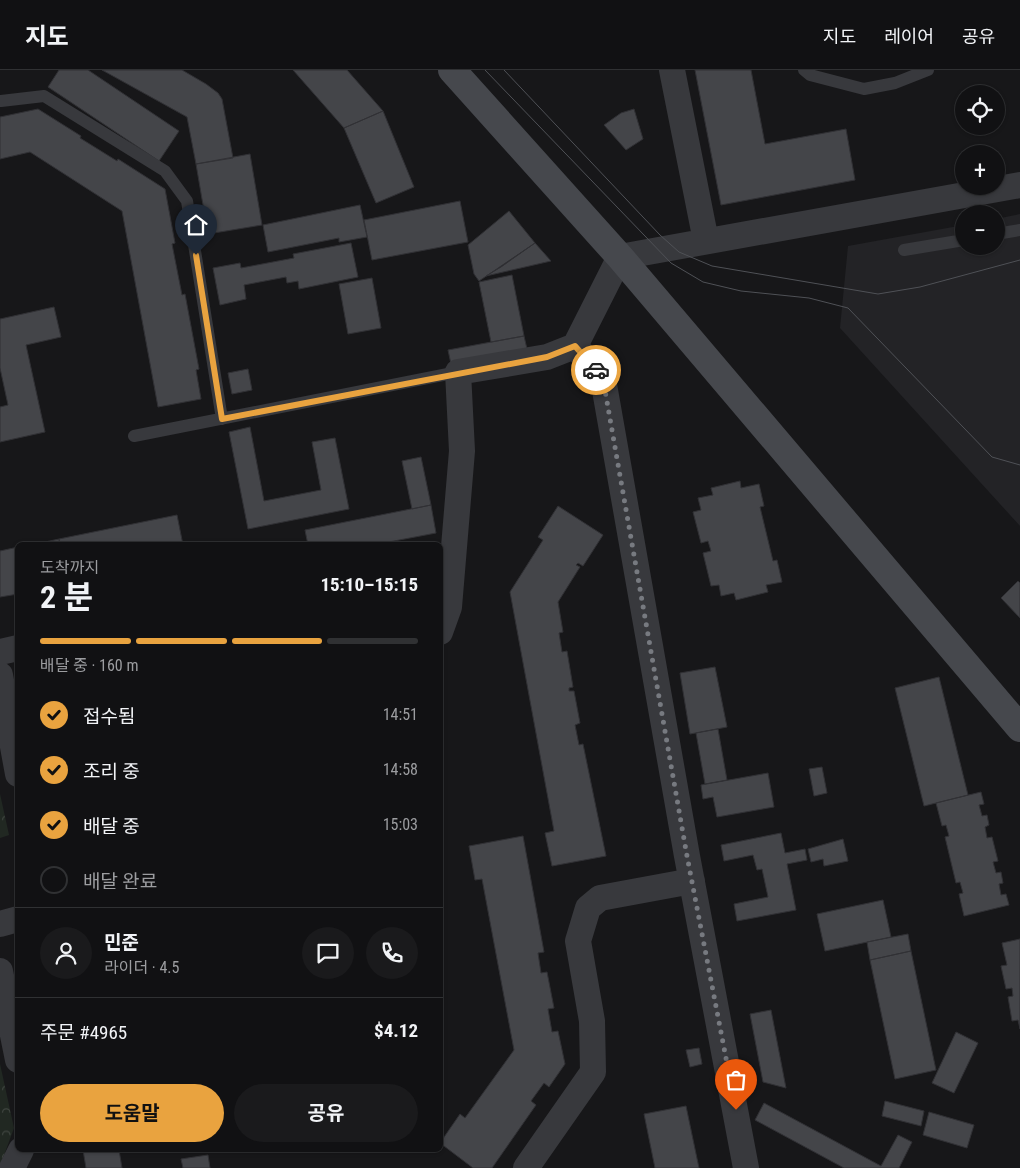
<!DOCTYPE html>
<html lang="ko">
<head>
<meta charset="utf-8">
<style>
  body { margin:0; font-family:"Roboto Condensed","Noto Sans KR",sans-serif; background:#1a1a1c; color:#f1f3f6; height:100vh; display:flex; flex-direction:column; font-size:19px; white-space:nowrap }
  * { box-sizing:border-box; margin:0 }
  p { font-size:16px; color:#9c9da0 }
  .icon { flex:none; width:28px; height:28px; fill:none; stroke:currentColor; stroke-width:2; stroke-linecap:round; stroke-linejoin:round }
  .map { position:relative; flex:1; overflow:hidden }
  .sheet { position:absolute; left:15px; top:472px; width:428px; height:610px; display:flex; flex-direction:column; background:#111113; border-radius:8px; box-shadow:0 1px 4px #0004,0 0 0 1px #303133 }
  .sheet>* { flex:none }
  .controls { position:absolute; left:955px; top:15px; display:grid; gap:10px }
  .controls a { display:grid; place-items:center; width:50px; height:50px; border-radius:50%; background:#111113; box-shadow:0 1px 4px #0004,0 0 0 1px #303133; font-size:25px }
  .pin { position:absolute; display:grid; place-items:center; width:42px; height:42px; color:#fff; margin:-51px -21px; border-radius:50% 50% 50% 0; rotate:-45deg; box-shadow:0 0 5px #0007 }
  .pin .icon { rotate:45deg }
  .courier { position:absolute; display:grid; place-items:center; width:50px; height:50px; margin:-25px; border:4px solid #e9a33f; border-radius:50%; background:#fff; color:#222; box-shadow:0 1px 6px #0007 }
  .headline em { font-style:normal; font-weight:700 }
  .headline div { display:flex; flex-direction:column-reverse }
  .headline { display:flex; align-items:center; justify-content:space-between; height:85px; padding:0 25px }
  h1 { font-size:32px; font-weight:700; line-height:38px }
  .bar { display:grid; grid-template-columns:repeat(4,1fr); gap:8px 5px; align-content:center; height:60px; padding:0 25px }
  .bar i { height:6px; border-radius:4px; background:#303133 }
  .bar .on { background:#e9a33f }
  .bar p { grid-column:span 4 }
  .line { display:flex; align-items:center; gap:12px; padding:0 25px; border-top:1px solid #303133 }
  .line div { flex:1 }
  .round { display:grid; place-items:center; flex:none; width:52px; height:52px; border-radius:26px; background:#1a1a1c }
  ol { padding:0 25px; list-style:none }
  li { display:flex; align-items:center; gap:15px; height:55px }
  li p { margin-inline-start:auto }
  li .icon { padding:5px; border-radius:50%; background:#e9a33f; color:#111; stroke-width:4 }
  li:last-child { color:#9c9da0 }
  li i { width:28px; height:28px; border:2px solid #303133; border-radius:50% }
  .primary-button { display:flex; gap:10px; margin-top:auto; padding:10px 25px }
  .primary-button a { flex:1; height:58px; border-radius:30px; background:#e9a33f; color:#111; font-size:20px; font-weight:700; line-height:58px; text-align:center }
  .primary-button a+a { background:#1a1a1c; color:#f1f3f6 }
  header { display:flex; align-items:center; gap:30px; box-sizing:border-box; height:70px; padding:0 25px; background:#111113; border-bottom:1px solid #303133 }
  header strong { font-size:24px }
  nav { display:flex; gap:28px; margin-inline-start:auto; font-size:18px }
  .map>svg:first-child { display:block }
  .built { fill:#232326 }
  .forest { fill:url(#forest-crowns) }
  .building { fill:#444549; stroke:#313135 }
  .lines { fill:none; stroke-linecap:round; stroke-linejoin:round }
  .lane { stroke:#38393d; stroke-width:12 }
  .street { stroke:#38393d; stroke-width:26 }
  .secondary { stroke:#46484d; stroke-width:28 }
  .tram { stroke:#4f5156; stroke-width:1 }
  .done { stroke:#777a80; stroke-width:5; stroke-dasharray:0 9 }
  .route { stroke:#e9a33f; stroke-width:6 }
</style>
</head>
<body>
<header>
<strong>지도</strong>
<nav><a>지도</a><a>레이어</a><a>공유</a></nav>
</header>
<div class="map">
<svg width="1020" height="1098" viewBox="0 0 1020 1098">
  <defs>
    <pattern id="forest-crowns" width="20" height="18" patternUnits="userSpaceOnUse" patternTransform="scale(1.25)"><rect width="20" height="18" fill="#212822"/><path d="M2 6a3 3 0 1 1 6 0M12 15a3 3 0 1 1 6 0" fill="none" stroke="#3f4540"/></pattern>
  </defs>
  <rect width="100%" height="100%" fill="#171719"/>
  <!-- built -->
  <path class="built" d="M1020 144V456L840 258 848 176 964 155V176H996V149Z"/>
  <!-- forest -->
  <path class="forest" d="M0 724 9 765 0 768Z
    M0 994 14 1058 0 1096Z"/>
  <!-- building -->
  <path class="building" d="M59 0H88L179 61 159 91 48 17Z
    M102 0H182L206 14 218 23 222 29 233 88 196 94 187 47Z
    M293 0H347L383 41 344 58Z
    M695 0H751L765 74 846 59 855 110 721 135Z
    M38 39 81 66 80 68 117 91 118 89 165 119 175 173 172 174 182 225 185 224 199 299 196 300 201 329 158 337 122 141 30 82 0 89V47Z
    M634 39 643 69 626 80 604 55 621 43Z
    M383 41 414 117 376 133 344 58Z
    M250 84 262 155 208 164 196 94Z
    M460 131 468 172 372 190 364 150Z
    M360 135 367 167 339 172V168L268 182 263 155Z
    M509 141 535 173 479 211 474 204 468 175Z
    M351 173 358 207 299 219 298 211 287 213 286 207 244 215 246 229 220 235 213 198 240 193 241 198 294 188 293 184Z
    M535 173 551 191 486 206 501 197Z
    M512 205 524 266 491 272 479 212Z
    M372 208 381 258 348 264 339 214Z
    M54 237 61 267 26 275 45 362 0 372V337L8 335 0 298V249Z
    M524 266 527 279 451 294 448 280Z
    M248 299 252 320 232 324 228 303Z
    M250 357 264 431 321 420 312 372 335 368 349 439 248 459 229 362Z
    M421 387 431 435 412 439 402 391Z
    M740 411 741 418 759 414 764 436 760 437 773 491 777 490 782 512 766 515 768 522 736 530 734 523 721 526 719 515 711 516 703 483 711 481 708 471 701 473 693 442 701 440 698 428 713 425 711 418Z
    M431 435 436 463 373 475H308L305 460Z
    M558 436 603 465 583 496 578 493 576 495 580 497 558 532 563 562 559 563 562 582 567 581 573 617 569 618V621H574L580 653 575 655 579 675 583 674 606 786 552 796 545 763 554 761 510 522 543 470 538 467Z
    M177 445 183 475H60L59 469Z
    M59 469 60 475H46L45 472Z
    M18 477V524L0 527V481Z
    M1018 511 1020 513V548L1001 528Z
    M715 597 727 657 690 664 680 603Z
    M939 607 968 725 924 736 895 618Z
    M718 659 727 710 705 714 696 663Z
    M822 697 827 723 814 726 809 699Z
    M768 703 774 737 717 747 713 727 703 729 701 715Z
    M981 722 984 734 979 735 982 746 987 745 989 755 985 757 987 768 992 767 998 791 993 792 996 803 1001 802 1003 813 999 814 1001 825 1006 824 1009 835 964 846 959 824 963 823 960 812 956 813 945 767 949 766 946 755 942 756 936 733Z
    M781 763 785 783 805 779 807 790 787 794 796 840 737 851 734 834 768 827 762 799 757 800 753 785 724 791 721 775Z
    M523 766 544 882 538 883 541 903 547 902 554 938 548 939 552 962 558 961 565 994 549 1017 544 1013 531 1031 536 1035 492 1098H473L440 1073 460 1044 465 1048 514 980 482 809 475 810 469 776Z
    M843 769 848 791 824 796 823 789 811 792 808 779Z
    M883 830 891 867 825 881 817 844Z
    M908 864 911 881 870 890 867 872Z
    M1020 869V959L1018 950 1012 951 1008 927 1013 926 1012 918 1006 919 1001 896 1007 895 1002 873Z
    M911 881 936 1000 895 1009 870 890Z
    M771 940 786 1018 763 1012 750 944Z
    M956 962 978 973 954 1023 932 1013Z
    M699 978 702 994 690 997 686 980Z
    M885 1031 924 1041 921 1056 882 1046Z
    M764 1033 881 1096 898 1065 912 1072 899 1098H844L755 1050Z
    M686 1036 699 1098H655L644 1044Z
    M929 1042 974 1055 967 1078 923 1065Z
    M83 1080H119L122 1098H86Z
    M208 1085 210 1098H183L181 1089Z"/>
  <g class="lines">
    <!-- lane -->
    <path class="lane" d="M804 0 810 5 864 19 895 13 928 0
      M1 31 44 26 165 101 187 131 222 349
      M996 164 1020 160
      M904 180 964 170
      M134 366 458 302"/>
    <!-- street -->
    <path class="street" d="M672 0 706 171
      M575 276 603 309 687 786 746 1098
      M440 562 449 537 462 381 458 302 547 287 575 276 620 187 1020 115
      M0 582 18 578
      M0 605 18 704
      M0 854 18 849
      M0 901 18 990
      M12 1098 21 1080
      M526 1098 593 1002 592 951 578 871 588 838 600 828 692 811"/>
    <!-- secondary -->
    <path class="secondary" d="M452 0 620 187 1020 658"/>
    <!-- tram -->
    <path class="tram" d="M485 0 671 193 703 212 741 221 809 228 848 238 992 387 1020 395
      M504 0 660 165 679 182 712 196 878 224 920 217 1020 190"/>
  </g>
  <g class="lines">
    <!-- done -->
    <path class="done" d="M596 300 603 309 687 786 736 1040"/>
    <!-- route -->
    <path class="route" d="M196 185 222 349 547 287 575 276 596 300"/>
  </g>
</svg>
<div class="controls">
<a><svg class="icon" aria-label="locate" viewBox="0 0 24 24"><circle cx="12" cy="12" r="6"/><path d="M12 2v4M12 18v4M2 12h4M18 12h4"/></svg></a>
<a>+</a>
<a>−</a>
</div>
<div class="pin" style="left:736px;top:1040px;background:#ea580c"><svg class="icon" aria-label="bag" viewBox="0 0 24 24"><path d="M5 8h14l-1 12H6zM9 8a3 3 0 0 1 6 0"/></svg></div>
<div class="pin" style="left:196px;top:185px;background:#1f2937"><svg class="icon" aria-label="home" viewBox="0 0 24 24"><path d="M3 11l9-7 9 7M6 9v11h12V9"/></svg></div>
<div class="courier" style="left:596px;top:300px"><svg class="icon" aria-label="car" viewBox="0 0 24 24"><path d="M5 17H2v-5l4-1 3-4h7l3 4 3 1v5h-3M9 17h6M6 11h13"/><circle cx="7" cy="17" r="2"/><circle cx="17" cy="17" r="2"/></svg></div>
<section class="sheet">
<div class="headline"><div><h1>2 분</h1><p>도착까지</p></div><em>15:10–15:15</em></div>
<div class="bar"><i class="on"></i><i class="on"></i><i class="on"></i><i></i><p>배달 중 · 160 m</p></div>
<ol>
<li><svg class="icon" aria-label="check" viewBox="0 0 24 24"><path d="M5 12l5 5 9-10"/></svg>접수됨<p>14:51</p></li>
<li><svg class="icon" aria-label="check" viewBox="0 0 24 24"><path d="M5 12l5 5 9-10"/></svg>조리 중<p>14:58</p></li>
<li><svg class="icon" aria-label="check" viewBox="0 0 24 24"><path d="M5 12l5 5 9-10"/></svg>배달 중<p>15:03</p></li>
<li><i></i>배달 완료</li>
</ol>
<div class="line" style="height:90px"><a class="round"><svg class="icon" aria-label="person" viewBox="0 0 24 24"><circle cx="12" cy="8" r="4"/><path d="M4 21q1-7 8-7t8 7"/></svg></a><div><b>민준</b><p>라이더 · 4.5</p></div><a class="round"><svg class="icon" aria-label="chat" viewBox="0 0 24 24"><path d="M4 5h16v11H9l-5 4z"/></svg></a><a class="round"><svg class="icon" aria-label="phone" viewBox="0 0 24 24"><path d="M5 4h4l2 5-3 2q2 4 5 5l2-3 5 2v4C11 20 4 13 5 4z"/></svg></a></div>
<div class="line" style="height:65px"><div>주문 #4965</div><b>$4.12</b></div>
<div class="primary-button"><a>도움말</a><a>공유</a></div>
</section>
</div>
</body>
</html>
